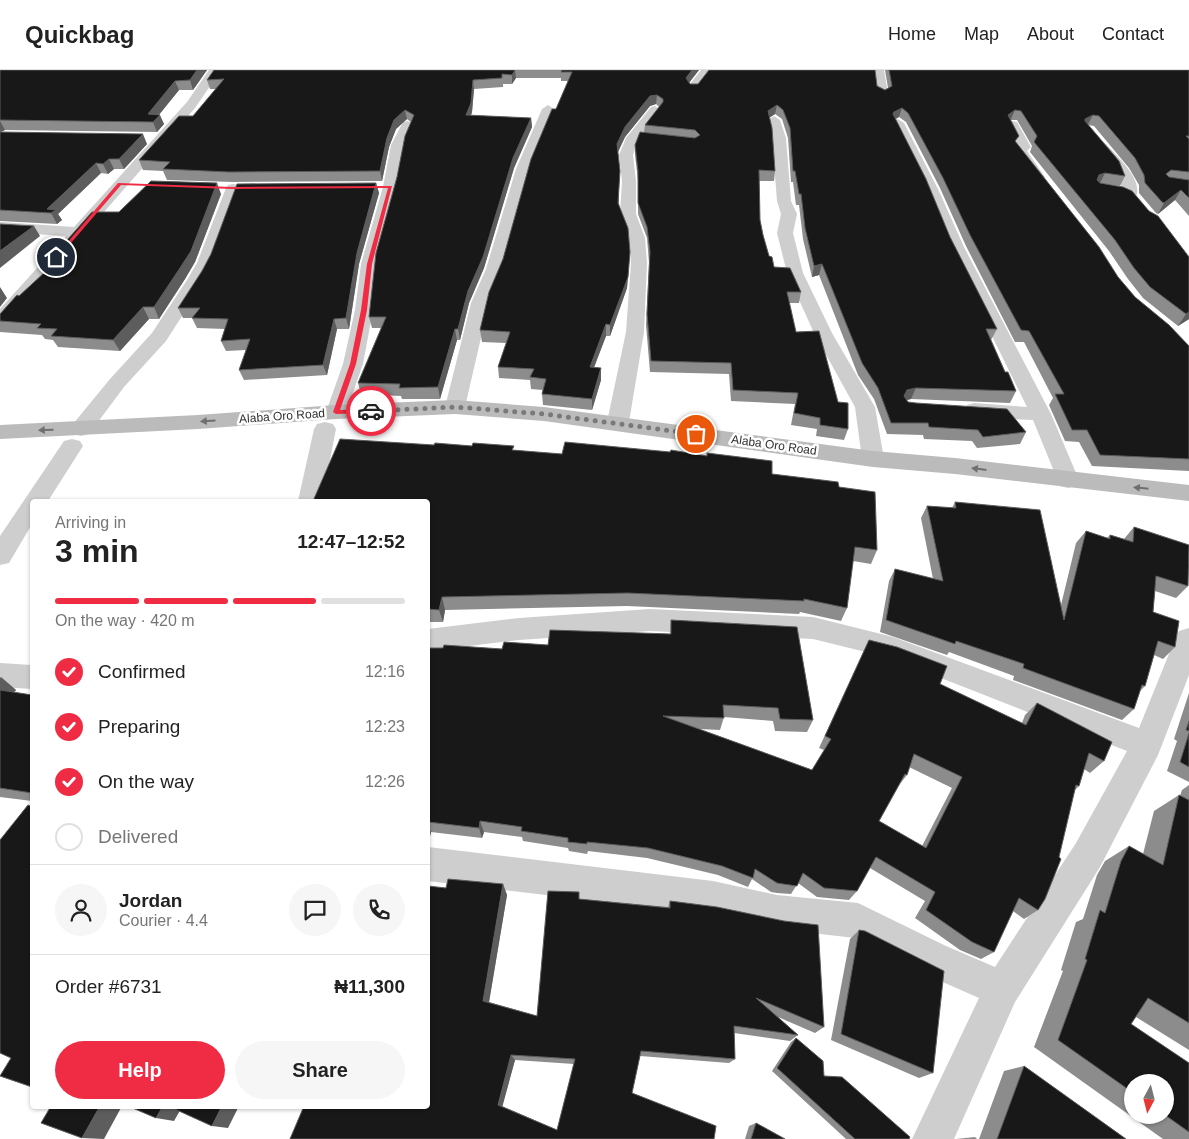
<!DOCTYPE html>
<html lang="en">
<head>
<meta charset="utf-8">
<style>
  body { margin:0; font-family:Arial,sans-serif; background:#f6f6f6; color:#222; height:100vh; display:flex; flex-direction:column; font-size:19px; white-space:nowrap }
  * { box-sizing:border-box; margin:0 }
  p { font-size:16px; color:#767676 }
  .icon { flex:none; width:28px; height:28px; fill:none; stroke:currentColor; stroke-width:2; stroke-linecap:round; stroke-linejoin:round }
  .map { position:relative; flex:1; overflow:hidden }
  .drawer { position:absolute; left:30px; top:429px; width:400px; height:610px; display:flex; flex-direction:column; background:#fff; border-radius:5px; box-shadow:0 1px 4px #0004 }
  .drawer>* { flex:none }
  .needle { width:32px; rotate:187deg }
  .tools { position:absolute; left:1124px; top:1004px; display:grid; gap:10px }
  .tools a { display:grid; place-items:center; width:50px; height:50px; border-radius:50%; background:#fff; box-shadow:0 1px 4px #0004; font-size:25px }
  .pin { position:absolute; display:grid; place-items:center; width:42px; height:42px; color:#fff; margin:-21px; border:2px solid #fff; border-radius:50%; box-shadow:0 1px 5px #0007 }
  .courier { position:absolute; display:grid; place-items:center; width:50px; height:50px; margin:-25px; border:4px solid #ef2c43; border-radius:50%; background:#fff; color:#222; box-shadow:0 1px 6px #0007 }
  .summary em { font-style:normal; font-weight:600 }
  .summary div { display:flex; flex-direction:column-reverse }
  .summary { display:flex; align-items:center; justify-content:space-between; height:85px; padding:0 25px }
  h1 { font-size:32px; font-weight:600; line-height:38px }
  .bar { display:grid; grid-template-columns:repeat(4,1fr); gap:8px 5px; align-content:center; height:60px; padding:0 25px }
  .bar i { height:6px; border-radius:4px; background:#e0e0e0 }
  .bar .active { background:#ef2c43 }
  .bar p { grid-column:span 4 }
  .line { display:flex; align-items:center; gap:12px; padding:0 25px; border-top:1px solid #e0e0e0 }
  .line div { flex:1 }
  .round { display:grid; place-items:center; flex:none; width:52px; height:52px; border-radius:26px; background:#f6f6f6 }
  ol { padding:0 25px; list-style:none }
  li { display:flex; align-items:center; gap:15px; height:55px }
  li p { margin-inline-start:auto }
  li .icon { padding:5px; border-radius:50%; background:#ef2c43; color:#fff; stroke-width:4 }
  li:last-child { color:#767676 }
  li i { width:28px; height:28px; border:2px solid #e0e0e0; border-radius:50% }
  .button { display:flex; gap:10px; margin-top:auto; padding:10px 25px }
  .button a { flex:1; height:58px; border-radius:30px; background:#ef2c43; color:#fff; font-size:20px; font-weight:600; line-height:58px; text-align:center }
  .button a+a { background:#f6f6f6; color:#222 }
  header { display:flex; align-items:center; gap:30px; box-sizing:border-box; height:70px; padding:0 25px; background:#fff; border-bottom:1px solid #e0e0e0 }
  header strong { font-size:24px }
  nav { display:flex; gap:28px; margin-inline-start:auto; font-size:18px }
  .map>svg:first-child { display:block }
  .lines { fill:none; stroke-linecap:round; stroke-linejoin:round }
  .street { fill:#cecece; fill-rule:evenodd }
  .secondary { fill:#bbb; fill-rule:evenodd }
  .wall { fill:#8c8c8c; fill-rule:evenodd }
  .shaded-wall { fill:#5d5d5d }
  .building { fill:#181818; stroke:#5d5d5d; fill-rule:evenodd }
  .oneway { fill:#6f6f6f }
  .route { fill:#ef2c43 }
  .done { stroke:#797979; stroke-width:5; stroke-dasharray:0 9 }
  .labels { text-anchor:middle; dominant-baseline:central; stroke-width:5; stroke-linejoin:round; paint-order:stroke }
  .street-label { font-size:12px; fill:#313131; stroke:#fff }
</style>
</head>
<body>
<header>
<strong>Quickbag</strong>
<nav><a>Home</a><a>Map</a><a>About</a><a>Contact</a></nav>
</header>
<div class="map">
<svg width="1189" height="1069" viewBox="0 0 1189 1069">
  <rect width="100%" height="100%" fill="#fff"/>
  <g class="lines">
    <!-- street -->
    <path class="street" d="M209 0H221L195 38 6 254 0 255V239L66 166 0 162V152L74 157 187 32Z
      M701 0H713L697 21H689L687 18Z
      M872 0H884L888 24 886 27 882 28 876 24Z
      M548 35 554 39 530 99 502 199 489 233 465 337 462 342 455 343 448 342 445 337 471 233 486 199 516 99 542 39Z
      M655 36 661 40 639 69 633 85 636 111V144L645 168 647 193 644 262 629 352 625 357 618 359 611 357 607 352 626 262 631 193 629 168 620 144 622 111 619 85 626 68 651 37Z
      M774 46 780 50 786 68 791 131 797 144 793 163 803 203 832 263 875 337 884 389 881 394 873 396 865 394 862 389 855 337 814 263 787 203 777 163 781 144 777 131 772 68 768 50Z
      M898 49 904 53 938 119 964 177 1051 344 1079 410 1076 416 1068 418 1060 416 1033 350 974 347 967 345 964 340 967 335 974 333 1027 337 948 177 924 119 892 53Z
      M408 51 414 55 405 75 397 117 377 194 373 240 363 294 346 342 343 347 336 349 329 347 326 342 343 294 355 240 361 194 383 117 391 75 403 52Z
      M1012 51 1017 52 1031 77 1027 81 1045 107 1043 110H1033L1012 80 1017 76 1006 55Z
      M1101 73 1106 74C1116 85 1146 112 1135 128H1125C1121 122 1122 113 1118 105 1112 94 1101 87 1094 77Z
      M233 114 238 115 240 118 213 193 205 210 166 271 124 317 89 364 81 366 73 364 70 359 73 354 110 309 152 263 187 210 197 193 226 118 228 115Z
      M325 352 333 354 336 359 322 431H298L314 359 317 354Z
      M72 369 80 371 83 376 48 431H32V454L9 493 0 495V466L64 371Z
      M650 539 813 547 893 567 1139 658 1175 569 1179 561 1189 558V605L1158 685 1100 797 1015 932 954 1069H912L979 928 920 902 855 868 777 859 713 845 428 811V777L713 811 777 825 858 833 946 876 995 897 1076 773 1127 681 890 588 813 569 650 561 519 570 428 581V559L519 548Z
      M0 593 32 595V619L0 617Z"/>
    <!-- secondary -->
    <path class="secondary" d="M455 330 544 337 873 381 955 388 1189 415V431L955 404 873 397 544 351 455 344 336 349 198 359 0 369V355L198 345 336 335Z"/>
  </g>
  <!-- wall -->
  <path class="wall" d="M0 0H207L193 20H179L159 45 164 54 157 62 5 60 1 62 147 74 124 99H114L108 104 101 103 58 144 62 150 57 154 0 151Z
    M214 0H699L689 12 690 14 877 16 885 20 888 18 885 0H1189V146L1175 130 1158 144 1156 143 1139 123V115L1129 98 1094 56 1088 55 1125 106 1120 116 1100 113 1189 249 1178 256 1143 228 1128 209 1109 181 1030 82 1032 76 1017 50H1010L1016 73 1118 207 1135 227 1189 276V401L1092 396 1079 372 1065 371 1049 335 1053 328 1024 272H1015L966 176 940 118 906 52 899 47 896 49 950 167 997 259 991 270 1005 302 1016 321 1010 333 911 329 907 330 908 332 1026 362 1020 374 977 378 972 371 924 369 923 365 887 364 874 329 858 305 819 205 812 207 803 169 799 135H796L793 112H791L788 68 782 49 775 44 769 48 775 101 774 111H759L760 150 763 165 769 186 774 197 801 222 799 233H789L796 262 838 332 848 359 844 370 816 366 817 359 791 355 795 334 731 331 729 304 650 302 646 255 649 193 647 168 638 144V111L635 85V75L644 62 645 55 659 37 656 34 650 36 625 67 618 82 619 134 629 193 627 218 610 266H606L594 297 601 310 592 340 543 335 542 324 543 320 531 319 530 310 499 308 498 297 506 273 482 272 480 260 503 189 556 39 568 11H561V8H516L512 14H503V17L474 19 472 42 471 46 531 48 532 57 514 98 484 198 469 233 460 270H457L440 329H402L401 326 361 324 358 313 381 258H372L369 247 411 52 407 49 396 59 389 77 382 111 233 112 167 110 163 101 143 100 139 90 193 46 216 19H210L207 10Z
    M376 113 379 123 359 194 349 259H337L327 305 244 310 239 300 246 280 226 281 221 271 225 259 197 258 192 248H183L178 238Z
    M221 124 195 192 185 209 159 249H149L120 281 58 277 53 270 45 269 42 265 0 262V244L64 185 60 178 119 142Z
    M434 375 472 376 514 380 772 404 839 417 877 480 871 494 853 491 847 538 841 551 800 542 799 544 627 536 445 540 443 552H428V431Z
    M955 432 1061 535 1076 473 1086 461 1107 468 1110 465 1124 469 1134 457 1188 516 1176 528 1155 521 1153 542 1175 577 1163 589 1154 585 1145 616 1140 621 1134 639 1122 650 1013 610 1014 606 949 582 947 585 880 562 889 511 895 499 933 509 921 448 927 436 952 438Z
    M671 550 813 650 807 662 775 661 773 651 724 647 720 660 699 659 812 700 824 680 819 678 869 570 940 614 1022 653 1025 645 1037 633 1104 691 1090 703 1084 699 1079 716 1075 720 1038 840 1024 849 1013 841 994 882 981 889 960 880 915 848 925 831 870 798 857 821 849 830 817 827 798 813 791 824 777 823 771 822 752 809 748 817 718 805 647 788 588 781 587 784 569 781 568 778 523 771 522 767 484 762 482 768 431 762 428 774V578L502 579 670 564ZM909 697 952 718 922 776 879 751 899 715 907 705Z
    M0 607 16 620 14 622 32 625V731L0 727Z
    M1189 623V712L1167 701 1177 671 1174 669Z
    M1189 715V980L1136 947 1131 954 1189 993V1069H1163L1034 977 1063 901 1061 900 1076 852 1083 849 1097 805 1105 791 1129 776 1143 784 1154 741 1179 725 1180 726 1182 720ZM1132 1012 1165 1045H1132Z
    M503 814 507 825 489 932 537 946 580 829 668 837 670 831 824 957 815 963 778 947 798 965 790 971 734 963 735 989 729 993 640 986 632 1023 716 1056 290 1069 446 818ZM515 990 574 994 557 1060 502 1036Z
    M859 860 933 1003 919 1008 831 970 850 869Z
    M796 968 824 1006 909 1069H846L772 1001 791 972Z
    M1024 996 1126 1069H979L1004 1001Z
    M756 1053 785 1069H745L749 1056Z
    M975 1067 977 1069H956Z"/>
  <!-- shaded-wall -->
  <path class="shaded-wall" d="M197 0H207L193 20 190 10Z
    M515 0 516 8 512 14V5Z
    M692 0H699L686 17V8Z
    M473 10 474 19 472 42 467 55 466 45Z
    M175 11 179 20 153 52 148 44Z
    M657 25 656 34 650 36 625 67 617 84V74L625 57 650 26Z
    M777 35 775 44 766 50 768 41Z
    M902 38 899 47 891 51 894 42Z
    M405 40 407 49 396 59 389 77 382 111 380 101 387 68 394 50Z
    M1015 40 1011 49 1004 55 1008 45Z
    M160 45 164 54 157 62 153 52Z
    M1093 45 1088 54 1081 58 1085 49Z
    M531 48 532 57 514 98 484 198 469 233 460 270 458 259 468 221 513 88Z
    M0 51 5 60 0 62Z
    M143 64 147 74 124 99 119 89Z
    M109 89 114 99 108 104 103 94Z
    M96 93 101 103 58 144 62 150 57 154 51 143 47 139Z
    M1105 103 1100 113 1093 115 1099 105Z
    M217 113 221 124 195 192 185 209 159 249 154 237Z
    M376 113 379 123 359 194 349 259 346 248 357 183Z
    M1181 120 1175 130 1158 144 1164 133Z
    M34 156 40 166 0 198V181Z
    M630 182 627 218 610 266V255Z
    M822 194 819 205 812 207 814 196Z
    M0 217 7 228 0 237Z
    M143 237 149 249 120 281 113 270Z
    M1189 242V249L1178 256 1186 244Z
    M334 249 337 259 327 305 323 295Z
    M606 254V266L590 308V297Z
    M455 259 457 270 440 329 438 317Z
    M601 298V310L592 340V329Z
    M916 318 911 329 902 331 907 320Z
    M442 527 445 540 443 552 439 540Z
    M1 607 16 620 8 631 0 624V609Z
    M480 751 484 762 482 768 479 758Z
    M428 755 431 762 428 774Z
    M503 814 507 825 488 938 483 931Z
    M511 985 515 990 502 1038 498 1035Z
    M100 1036H122L104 1069 82 1068Z
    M163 1036H175L182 1037 174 1051 156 1048Z
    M222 1036H239L228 1058 212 1056Z"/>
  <!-- building -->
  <path class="building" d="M0 0H197L190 10 175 11 148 44 160 45 153 52 0 50Z
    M214 0H515L512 5 502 4V8L473 10 471 33 466 45 531 48 513 88 483 187 468 221 458 259H455L438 317 399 318 400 314 358 313 386 247H369L376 183 397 107 405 66 414 45 405 40 394 50 387 68 380 101 229 102 163 99 170 92 139 90 179 46H193L224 9 207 10Z
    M562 0H692L686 8 690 14H698L709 0H875L877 16 885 20 892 16 889 0H1189V66H1186L1189 69V102L1171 100 1166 104 1169 107 1189 110V128L1181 120 1164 133 1162 132 1145 113 1144 105 1135 88 1099 46 1093 45 1085 49V51L1119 91 1125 106 1105 103 1099 105 1097 110 1100 113 1123 117 1132 121 1149 141 1158 146 1189 187V242L1186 244 1150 217 1134 198 1115 170 1034 72 1037 66 1021 41 1015 40 1008 45 1019 66 1015 71 1099 177 1118 207 1135 227 1169 255 1189 276V389L1100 385 1087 360H1072L1055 324H1064L1029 261 1021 260 970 165 943 108 908 43 902 38 894 42 893 44 926 109 950 167 997 259H986L1005 302H1008L1016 321 916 318 907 320 904 326 908 332 916 333 1007 339 1026 362 983 367 978 360 929 357 928 353H891L878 318 862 293 822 194 814 196 805 158 801 124H799L795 101H793L790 58 783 40 777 35 768 41 772 58 775 101 759 100 760 150 763 165 769 186 772 187 774 197 790 198 801 222H787L796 262 819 261 838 332 848 333V359L820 355V348L794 343 798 323 733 320 731 293 651 291 647 244 650 182 647 157 638 133V101L635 75 640 62 695 68 700 65 695 60 645 55 663 32V29L657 25 650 26 625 57 617 74 620 101 618 133 628 158 630 182 628 207 610 255 606 254 590 297 601 298 592 329 542 324 546 309 530 307 534 299 498 297 510 262 480 260 489 222 503 189 531 89 552 39H556L572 2H561Z
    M0 62 143 64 119 89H109L103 94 96 93 47 139 56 140 51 143 0 140Z
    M151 111 217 113 191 181 180 198 154 237H143L113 270 51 266 57 259 37 258 41 254 0 251V244L17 225 19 226 71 178H60L92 142H119Z
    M376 113 357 183 346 248 334 249 323 295 239 300 250 269 221 271 228 249 192 248 200 238H178L202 201 211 184 237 114Z
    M0 154 34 156 0 181Z
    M340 369 434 375 435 373 472 376 473 373 514 376 512 380 562 384 565 372 670 382 671 380 707 386V383L772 391V404L838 412 839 417 875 422 877 480 855 477 847 538 804 529V531L628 523 442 527 439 540 428 539V431H313Z
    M955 432 1040 440 1064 550 1086 461 1110 469V465L1133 472 1134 457 1189 475 1188 516 1156 506 1153 542 1179 551 1175 577 1158 571 1145 616 1142 615 1134 639 1023 598 1024 594 956 571 955 574 886 550 895 499 943 511 927 436 956 438Z
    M671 550 797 557 813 650 780 649 778 638 723 635 724 648 663 646 812 700 831 669 825 666 869 570 897 577 947 596 940 614 1026 655 1037 633 1112 672 1104 691 1089 683 1079 716 1076 715 1059 787 1061 789 1045 829 1038 840 1019 828 994 882 972 872 926 840 935 822 876 787 857 821 824 818 803 803 797 816 783 814 777 813 755 799 753 808 722 796 648 778 587 772V774L568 772V768L521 761 522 757 480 751 479 758 428 752V578H443L444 575 502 579 504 572 548 575 550 560 671 564ZM914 684 962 707 926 778 879 751 905 704 907 705Z
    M0 620 32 625V723L0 718Z
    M1189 651V661L1186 660Z
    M1189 663V697L1180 692Z
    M1179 725 1189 730V953L1148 928 1131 954 1189 993V1062L1165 1045V1012H1132V1022L1058 970 1087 890 1085 889 1100 840 1105 843 1121 791 1129 776 1163 795Z
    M28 735 32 737V1017L0 1006 11 988 0 983V770Z
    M448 809 503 814 483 931 537 946 548 821 579 822V829L670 838V831L717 837 784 851 818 855 824 957 756 928 798 965 734 956 735 989 641 981 632 1023 716 1056 714 1069H290L304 1036H428V816L446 818ZM511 985 575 989 557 1060 498 1035Z
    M859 860 865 861 944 901 933 1003 841 964Z
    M796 968 823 991 824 1006 842 1007 910 1067 909 1069H855L777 998Z
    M1024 996 1126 1069H997Z
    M51 1036H100L82 1068 41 1053Z
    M128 1036H163L156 1048Z
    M168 1036H222L212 1056Z
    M756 1053 785 1069H751Z"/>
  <!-- one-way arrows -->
  <defs><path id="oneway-solid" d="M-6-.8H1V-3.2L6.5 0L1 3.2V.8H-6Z" transform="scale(1.25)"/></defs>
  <g class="oneway">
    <use href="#oneway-solid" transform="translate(208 351) rotate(176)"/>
    <use href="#oneway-solid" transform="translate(46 360) rotate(178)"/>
    <use href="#oneway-solid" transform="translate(979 399) rotate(-173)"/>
    <use href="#oneway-solid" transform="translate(1141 418) rotate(-174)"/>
  </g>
  <!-- route -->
  <path class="route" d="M118 113 232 117 392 116 372 194 367 240 356 294 340 340 371 339 373 340V343L336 344 333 342 350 294 361 240 367 194 388 118 232 119 121 115 58 188H54Z"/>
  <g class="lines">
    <!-- done -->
    <path class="done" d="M371 341 456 337 544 344 696 364"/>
  </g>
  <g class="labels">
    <!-- street labels -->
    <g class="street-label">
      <text transform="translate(282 346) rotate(-4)">Alaba Oro Road</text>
      <text transform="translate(774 375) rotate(8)">Alaba Oro Road</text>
    </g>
  </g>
</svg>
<div class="tools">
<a><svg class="needle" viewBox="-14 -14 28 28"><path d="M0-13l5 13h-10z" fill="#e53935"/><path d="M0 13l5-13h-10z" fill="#767676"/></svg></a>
</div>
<div class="pin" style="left:696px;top:364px;background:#ea580c"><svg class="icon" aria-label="bag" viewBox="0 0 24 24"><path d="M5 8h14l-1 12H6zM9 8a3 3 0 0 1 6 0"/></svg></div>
<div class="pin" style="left:56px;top:187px;background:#1f2937"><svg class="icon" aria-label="home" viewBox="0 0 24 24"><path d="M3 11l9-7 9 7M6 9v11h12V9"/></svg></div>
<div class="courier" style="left:371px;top:341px"><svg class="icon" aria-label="car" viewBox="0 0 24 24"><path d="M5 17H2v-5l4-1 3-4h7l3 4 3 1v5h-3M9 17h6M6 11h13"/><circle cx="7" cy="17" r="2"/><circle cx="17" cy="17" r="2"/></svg></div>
<section class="drawer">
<div class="summary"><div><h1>3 min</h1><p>Arriving in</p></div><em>12:47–12:52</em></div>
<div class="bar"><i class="active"></i><i class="active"></i><i class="active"></i><i></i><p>On the way · 420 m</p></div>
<ol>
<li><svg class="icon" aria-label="check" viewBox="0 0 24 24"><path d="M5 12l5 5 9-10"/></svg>Confirmed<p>12:16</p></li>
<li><svg class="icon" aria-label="check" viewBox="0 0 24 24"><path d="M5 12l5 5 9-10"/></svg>Preparing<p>12:23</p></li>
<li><svg class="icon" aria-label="check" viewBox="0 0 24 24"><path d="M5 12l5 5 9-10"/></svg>On the way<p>12:26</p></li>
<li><i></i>Delivered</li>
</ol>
<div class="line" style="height:90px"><a class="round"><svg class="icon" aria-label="person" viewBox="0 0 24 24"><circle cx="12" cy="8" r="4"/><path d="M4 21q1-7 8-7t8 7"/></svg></a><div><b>Jordan</b><p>Courier · 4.4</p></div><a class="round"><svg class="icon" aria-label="chat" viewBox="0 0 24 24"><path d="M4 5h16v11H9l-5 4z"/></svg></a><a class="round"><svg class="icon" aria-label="phone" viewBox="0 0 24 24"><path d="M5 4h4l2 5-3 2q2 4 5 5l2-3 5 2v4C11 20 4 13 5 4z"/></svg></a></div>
<div class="line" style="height:65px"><div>Order #6731</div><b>₦11,300</b></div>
<div class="button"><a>Help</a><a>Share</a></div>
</section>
</div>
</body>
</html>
